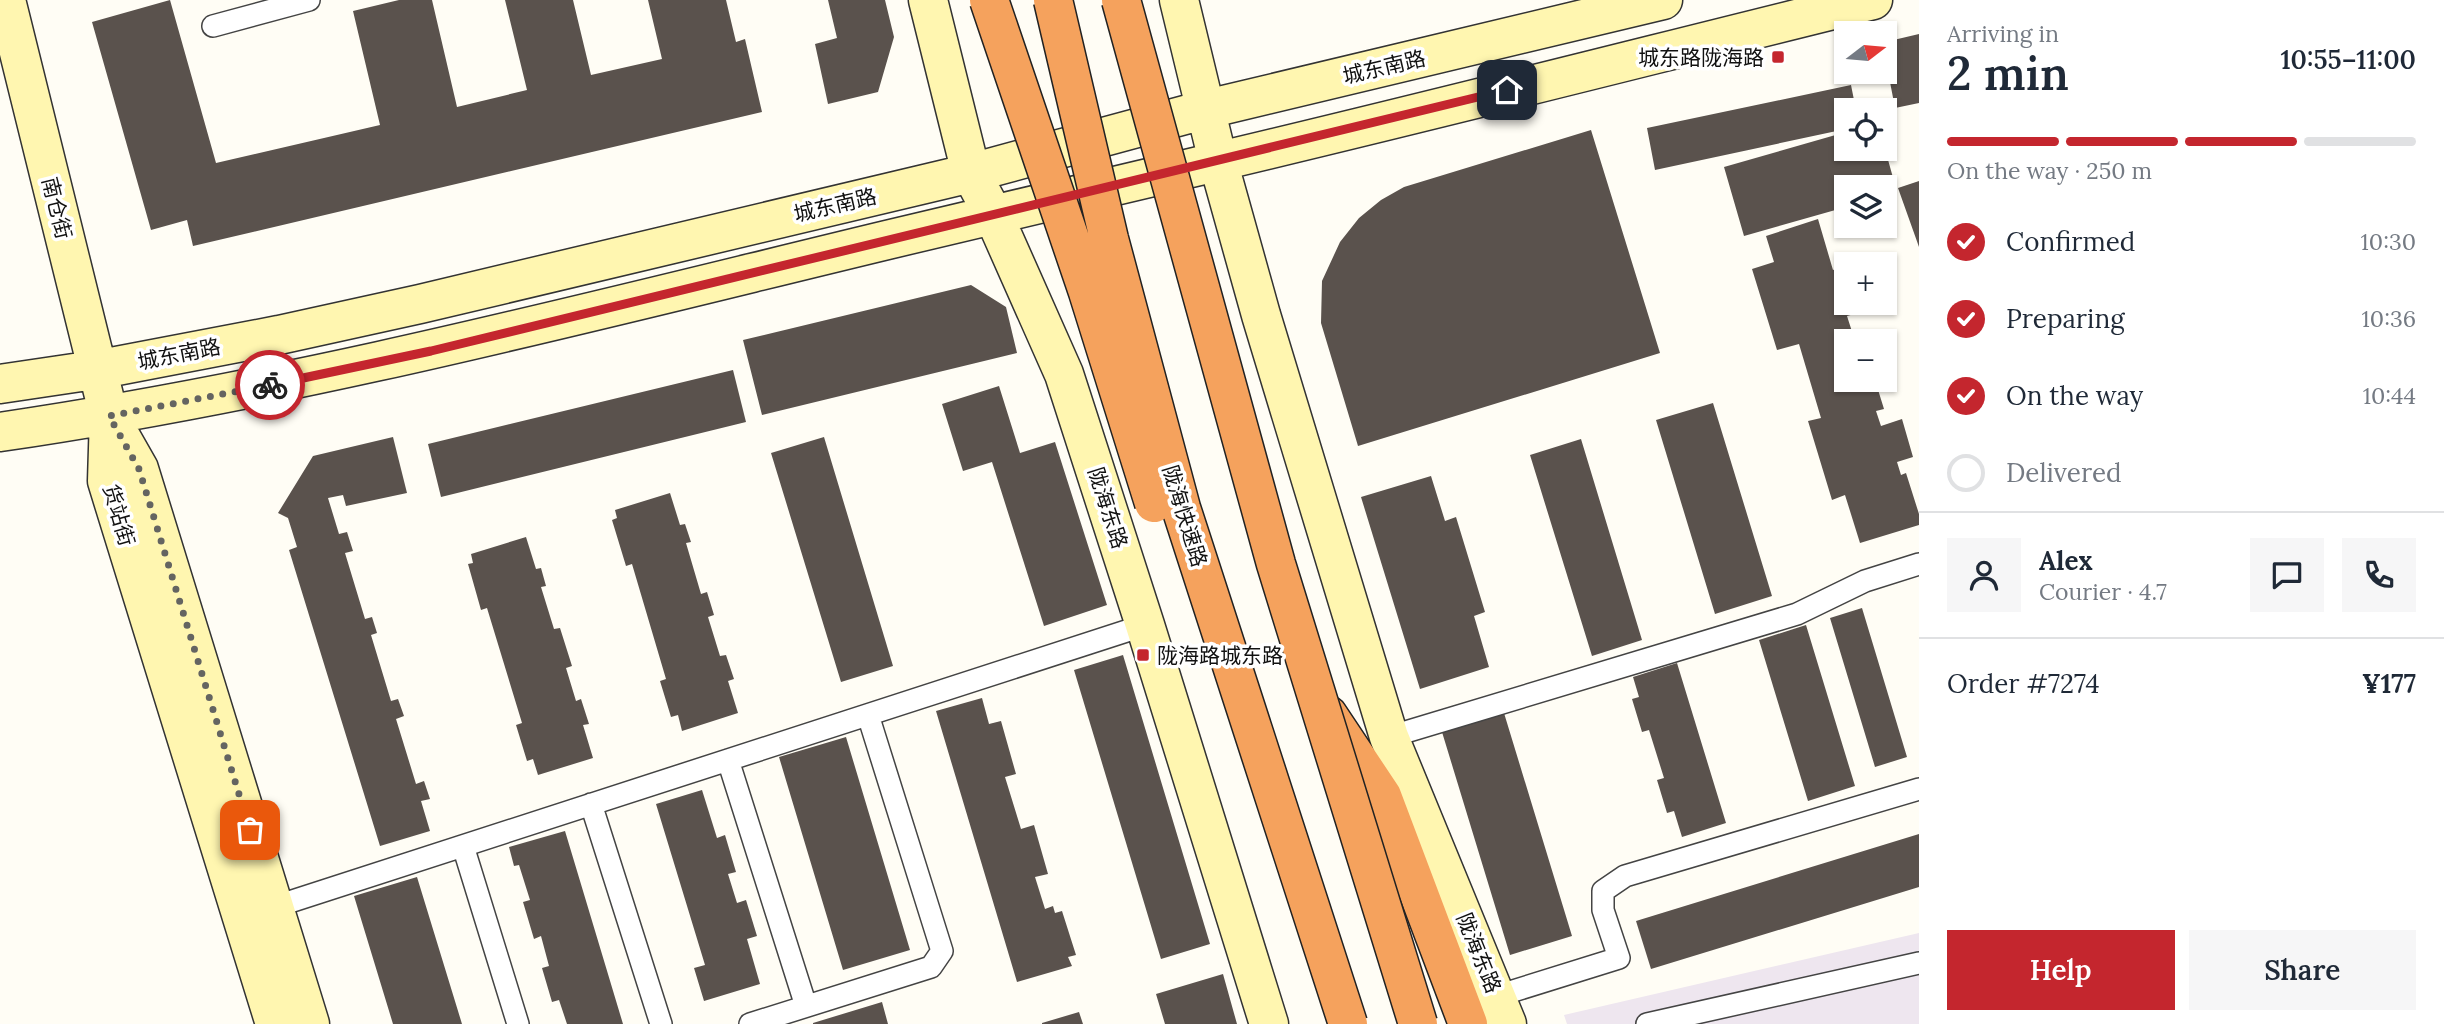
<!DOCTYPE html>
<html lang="en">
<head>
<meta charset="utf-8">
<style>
  body { margin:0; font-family:Lora,"Noto Sans SC",serif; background:#f6f6f7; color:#1f2937; height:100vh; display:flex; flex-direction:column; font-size:26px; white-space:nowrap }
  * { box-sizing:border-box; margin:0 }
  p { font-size:23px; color:#747a83 }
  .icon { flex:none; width:38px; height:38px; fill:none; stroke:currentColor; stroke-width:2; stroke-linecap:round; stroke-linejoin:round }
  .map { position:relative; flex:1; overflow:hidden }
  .sheet { display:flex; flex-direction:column; background:#fff; width:525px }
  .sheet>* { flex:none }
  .needle { width:46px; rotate:74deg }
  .buttons { position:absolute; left:1834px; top:21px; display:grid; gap:14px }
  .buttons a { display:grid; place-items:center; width:63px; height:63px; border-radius:0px; background:#fff; box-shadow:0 2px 5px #0004; font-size:35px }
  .pin { position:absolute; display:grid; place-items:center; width:60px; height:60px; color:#fff; margin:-30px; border-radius:14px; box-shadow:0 4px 10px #0006 }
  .courier { position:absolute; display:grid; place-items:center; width:70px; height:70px; margin:-35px; border:5px solid #c4262e; border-radius:50%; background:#fff; color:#222; box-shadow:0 2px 9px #0007 }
  .summary em { font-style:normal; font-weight:600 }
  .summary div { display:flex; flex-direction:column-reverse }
  .summary { display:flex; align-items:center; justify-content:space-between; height:119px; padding:0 28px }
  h1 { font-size:46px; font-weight:600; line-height:52px }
  .bar { display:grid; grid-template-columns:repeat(4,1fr); gap:10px 7px; align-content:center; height:84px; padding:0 28px }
  .bar i { height:9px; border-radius:5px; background:#e0e1e3 }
  .bar .selected { background:#c4262e }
  .bar p { grid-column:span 4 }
  .line { display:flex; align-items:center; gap:18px; padding:0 28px; border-top:2px solid #e0e1e3 }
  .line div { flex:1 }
  .round { display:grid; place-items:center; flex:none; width:74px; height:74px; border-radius:0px; background:#f6f6f7 }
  ol { padding:0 28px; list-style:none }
  li { display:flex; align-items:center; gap:21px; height:77px }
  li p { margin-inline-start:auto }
  li .icon { padding:7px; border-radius:50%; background:#c4262e; color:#fff; stroke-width:4 }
  li:last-child { color:#747a83 }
  li i { width:38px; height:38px; border:4px solid #e0e1e3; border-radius:50% }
  .action { display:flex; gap:14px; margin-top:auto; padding:14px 28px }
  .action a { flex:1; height:80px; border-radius:0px; background:#c4262e; color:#fff; font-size:28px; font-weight:600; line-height:80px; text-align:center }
  .action a+a { background:#f6f6f7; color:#1f2937 }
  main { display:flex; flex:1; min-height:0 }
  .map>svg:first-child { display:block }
  .industrial { fill:#eee6ef }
  .building { fill:#5a524d }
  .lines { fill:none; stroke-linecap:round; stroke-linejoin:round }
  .lane-casing { stroke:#444; stroke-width:24 }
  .secondary-casing { stroke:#333; stroke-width:41 }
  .highway-casing { stroke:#222; stroke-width:41 }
  .lane { stroke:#fff; stroke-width:21 }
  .secondary { stroke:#fff6b0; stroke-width:38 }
  .highway { stroke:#f5a25d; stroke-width:38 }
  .highway-bridge-casing { stroke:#222; stroke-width:41; stroke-linecap:butt }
  .highway-bridge { stroke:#f5a25d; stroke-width:38 }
  .done { stroke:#646461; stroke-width:7; stroke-dasharray:0 12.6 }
  .route { stroke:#c4262e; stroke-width:9 }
  .poi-dot { fill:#c4262e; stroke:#fff; stroke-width:2.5 }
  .labels { text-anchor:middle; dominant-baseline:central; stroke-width:7; stroke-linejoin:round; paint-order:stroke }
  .poi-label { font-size:21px; fill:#111; stroke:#fff; text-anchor:end }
  .street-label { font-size:21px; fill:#111; stroke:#fff }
</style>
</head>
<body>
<main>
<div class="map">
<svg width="1919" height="1024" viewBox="0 0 1919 1024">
  <rect width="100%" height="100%" fill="#fffdf5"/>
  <!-- industrial -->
  <path class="industrial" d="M1919 933V1024H1567L1564 1015Z"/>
  <!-- building -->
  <path class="building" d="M170 0 216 163 380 125 353 11 399 0H432L457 107 527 90 505 0H573L591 75 662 59 648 0H726L736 42 745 39 762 112 193 246 187 220 151 230 92 22Z
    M828 0H885L894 37 878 92 828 104 815 44 837 38Z
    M1919 34V103L1895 108 1885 56V42Z
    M1851 85 1856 110H1846V129L1655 170 1647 128Z
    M1591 130 1660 353 1358 446 1321 323 1322 281 1340 242 1359 218 1381 200 1404 187Z
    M1846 132V149H1885L1897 192 1885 196V187H1846V207L1744 236 1724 167Z
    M1919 181V247L1898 188Z
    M1818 219 1833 270 1846 265V303H1858L1861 312 1847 316 1855 341H1846V380H1875L1884 409 1876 411 1881 426 1902 419 1913 457 1897 462 1901 475 1906 473 1919 514V525L1860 543 1845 495 1832 500 1808 421 1821 418 1799 344 1777 350 1752 269 1774 262 1766 236Z
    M971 285 1006 307 1017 353 762 415 743 340Z
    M733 370 746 422 441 497 428 444Z
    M999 386 1020 453 1055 442 1107 605 1044 626 992 462 963 471 942 404Z
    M1713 403 1772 596 1715 614 1656 420Z
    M393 437 407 493 346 506 343 495 328 498 339 534 347 532 353 551 345 553 365 619 372 617 377 633 371 635 391 701 398 699 404 716 396 719 416 784 424 781 430 799 421 801 430 831 380 846 289 550 297 547 288 518 278 513 313 456Z
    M824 437 893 666 841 682 771 453Z
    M1581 439 1642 640 1592 656 1530 455Z
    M1431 476 1445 521 1456 517 1485 612 1474 616 1489 667 1420 689 1361 497Z
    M670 493 680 525 685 524 691 542 686 543 701 594 707 592 714 615 708 617 720 656 726 655 734 679 728 681 738 713 682 731 678 715 671 717 660 681 666 679 632 564 626 566 612 520 617 518 615 510Z
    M526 537 536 569 541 568 546 586 541 587 554 629 560 628 572 666 566 668 576 701 581 699 589 724 583 725 593 758 538 775 533 759 527 761 516 725 522 723 487 608 481 610 468 564 473 563 471 554Z
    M1862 608 1907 757 1875 767 1830 618Z
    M1806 625 1855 786 1808 801 1759 640Z
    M1123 655 1210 944 1161 959 1074 670Z
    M1677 663 1726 823 1682 837 1674 811 1667 813 1657 780 1664 778 1649 730 1642 732 1632 699 1639 697 1633 677Z
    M982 698 989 724 1001 721 1016 774 1005 777 1021 829 1034 825 1048 874 1035 877 1045 909 1053 906 1055 913 1062 911 1076 955 1068 957 1072 966 1017 982 936 711Z
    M1504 713 1572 936 1510 955 1442 732Z
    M846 737 910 950 843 970 779 757Z
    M702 790 717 838 725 835 736 872 728 874 737 903 746 900 757 936 747 939 760 984 704 1001 694 968 705 965 656 804Z
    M565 831 623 1024H567L559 1000 552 1002 542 968 549 966 541 936 534 939 523 902 530 900 519 865 514 866 509 847Z
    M1919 834V887L1651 969 1636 921Z
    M417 877 462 1024H393L354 896Z
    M1223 974 1237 1024H1165L1156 994Z
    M882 1002 888 1024H813V1023Z
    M1079 1012 1083 1024H1042V1023Z"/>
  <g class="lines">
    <!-- lane casing -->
    <g class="lane-casing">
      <path id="lane" d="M213 26 309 0
        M1389 737 1797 614 1865 581 1919 564
        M728 760 806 1006
        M591 804 661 1024
        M463 846 518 1024
        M274 907 1145 625
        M1497 996 1619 958 1603 910V891L1625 876 1919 789
        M750 1024 931 967 942 951 868 715
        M1647 1024 1919 963"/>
    </g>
    <!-- secondary casing -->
    <g class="secondary-casing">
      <path id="secondary" d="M6 0 109 416 107 481 275 1024
        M928 0 971 173 993 214 1064 374 1145 625 1269 1024
        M1179 0 1218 161 1261 315 1389 737 1507 1024
        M0 384 101 369 279 335 420 304 971 173 1207 109 1663 0
        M110 418 139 469 310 1024
        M0 432C300 388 593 311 887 240 997 213 1107 188 1216 162 1436 110 1654 54 1873 0"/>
    </g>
    <!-- highway casing -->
    <g class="highway-casing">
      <path id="highway" d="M1328 715 1382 796 1468 1024"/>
    </g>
    <!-- lane -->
    <use href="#lane" class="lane"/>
    <!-- secondary -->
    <use href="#secondary" class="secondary"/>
    <!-- highway -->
    <use href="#highway" class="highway"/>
    <!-- highway-bridge casing -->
    <g class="highway-bridge-casing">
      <path id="highway-bridge" d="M989 0 1088 292 1154 503
        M1053 0 1109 239 1181 508 1348 1024
        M1121 0 1276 564 1418 1024"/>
    </g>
    <!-- highway-bridge -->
    <use href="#highway-bridge" class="highway-bridge"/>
  </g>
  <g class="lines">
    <!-- done -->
    <path class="done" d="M250 830 139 469 109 416 270 385"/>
    <!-- route -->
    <path class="route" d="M270 385 431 351 1507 90"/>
  </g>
  <!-- markers -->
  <g class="poi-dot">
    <rect x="1771" y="50" width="14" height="14" rx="3.5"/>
    <rect x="1136" y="648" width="14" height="14" rx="3.5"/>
  </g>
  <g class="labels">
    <!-- poi labels -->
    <g class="poi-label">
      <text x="1764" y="57">城东路陇海路</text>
      <text x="1157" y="655" text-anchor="start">陇海路城东路</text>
    </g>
    <!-- street labels -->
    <g class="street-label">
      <text transform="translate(1384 67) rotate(-13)">城东南路</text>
      <text transform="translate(835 205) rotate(-13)">城东南路</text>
      <text transform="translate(57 208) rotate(76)">南仓街</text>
      <text transform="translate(179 354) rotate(-11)">城东南路</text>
      <text transform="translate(1108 508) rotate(72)">陇海东路</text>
      <text transform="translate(119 515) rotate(74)">货站街</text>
      <text transform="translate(1185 516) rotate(73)">陇海快速路</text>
      <text transform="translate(1479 953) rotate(68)">陇海东路</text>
    </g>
  </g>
</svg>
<div class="buttons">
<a><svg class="needle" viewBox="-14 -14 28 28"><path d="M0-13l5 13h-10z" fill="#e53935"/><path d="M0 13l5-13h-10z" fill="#747a83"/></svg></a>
<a><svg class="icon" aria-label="locate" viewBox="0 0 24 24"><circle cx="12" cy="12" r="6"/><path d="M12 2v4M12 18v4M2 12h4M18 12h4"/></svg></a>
<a><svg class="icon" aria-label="layers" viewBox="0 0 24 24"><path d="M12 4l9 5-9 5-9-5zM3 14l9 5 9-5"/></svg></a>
<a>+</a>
<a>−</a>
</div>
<div class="pin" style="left:250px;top:830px;background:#ea580c"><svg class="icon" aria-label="bag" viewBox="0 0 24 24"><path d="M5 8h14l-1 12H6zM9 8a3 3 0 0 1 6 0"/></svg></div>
<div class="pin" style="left:1507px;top:90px;background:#1f2937"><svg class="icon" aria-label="home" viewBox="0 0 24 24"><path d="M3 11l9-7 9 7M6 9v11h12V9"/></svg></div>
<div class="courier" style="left:270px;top:385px"><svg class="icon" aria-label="bike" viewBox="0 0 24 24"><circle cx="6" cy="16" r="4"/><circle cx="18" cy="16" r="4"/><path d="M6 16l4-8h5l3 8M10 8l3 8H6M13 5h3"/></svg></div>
</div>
<section class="sheet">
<div class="summary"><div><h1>2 min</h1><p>Arriving in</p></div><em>10:55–11:00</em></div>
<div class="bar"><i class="selected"></i><i class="selected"></i><i class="selected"></i><i></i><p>On the way · 250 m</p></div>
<ol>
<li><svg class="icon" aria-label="check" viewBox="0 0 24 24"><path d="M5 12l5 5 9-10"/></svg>Confirmed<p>10:30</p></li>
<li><svg class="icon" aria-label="check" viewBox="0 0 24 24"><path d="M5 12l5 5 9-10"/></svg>Preparing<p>10:36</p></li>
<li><svg class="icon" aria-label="check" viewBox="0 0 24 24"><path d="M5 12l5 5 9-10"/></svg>On the way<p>10:44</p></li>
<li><i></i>Delivered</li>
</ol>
<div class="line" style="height:126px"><a class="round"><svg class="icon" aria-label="person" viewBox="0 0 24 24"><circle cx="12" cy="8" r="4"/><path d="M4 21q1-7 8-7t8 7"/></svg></a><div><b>Alex</b><p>Courier · 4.7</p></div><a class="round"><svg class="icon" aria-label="chat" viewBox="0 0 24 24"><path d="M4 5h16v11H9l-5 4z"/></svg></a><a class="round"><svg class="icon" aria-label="phone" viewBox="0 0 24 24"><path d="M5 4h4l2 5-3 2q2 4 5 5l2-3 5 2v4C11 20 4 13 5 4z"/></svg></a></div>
<div class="line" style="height:91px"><div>Order #7274</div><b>¥177</b></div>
<div class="action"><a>Help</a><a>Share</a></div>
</section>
</main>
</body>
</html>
